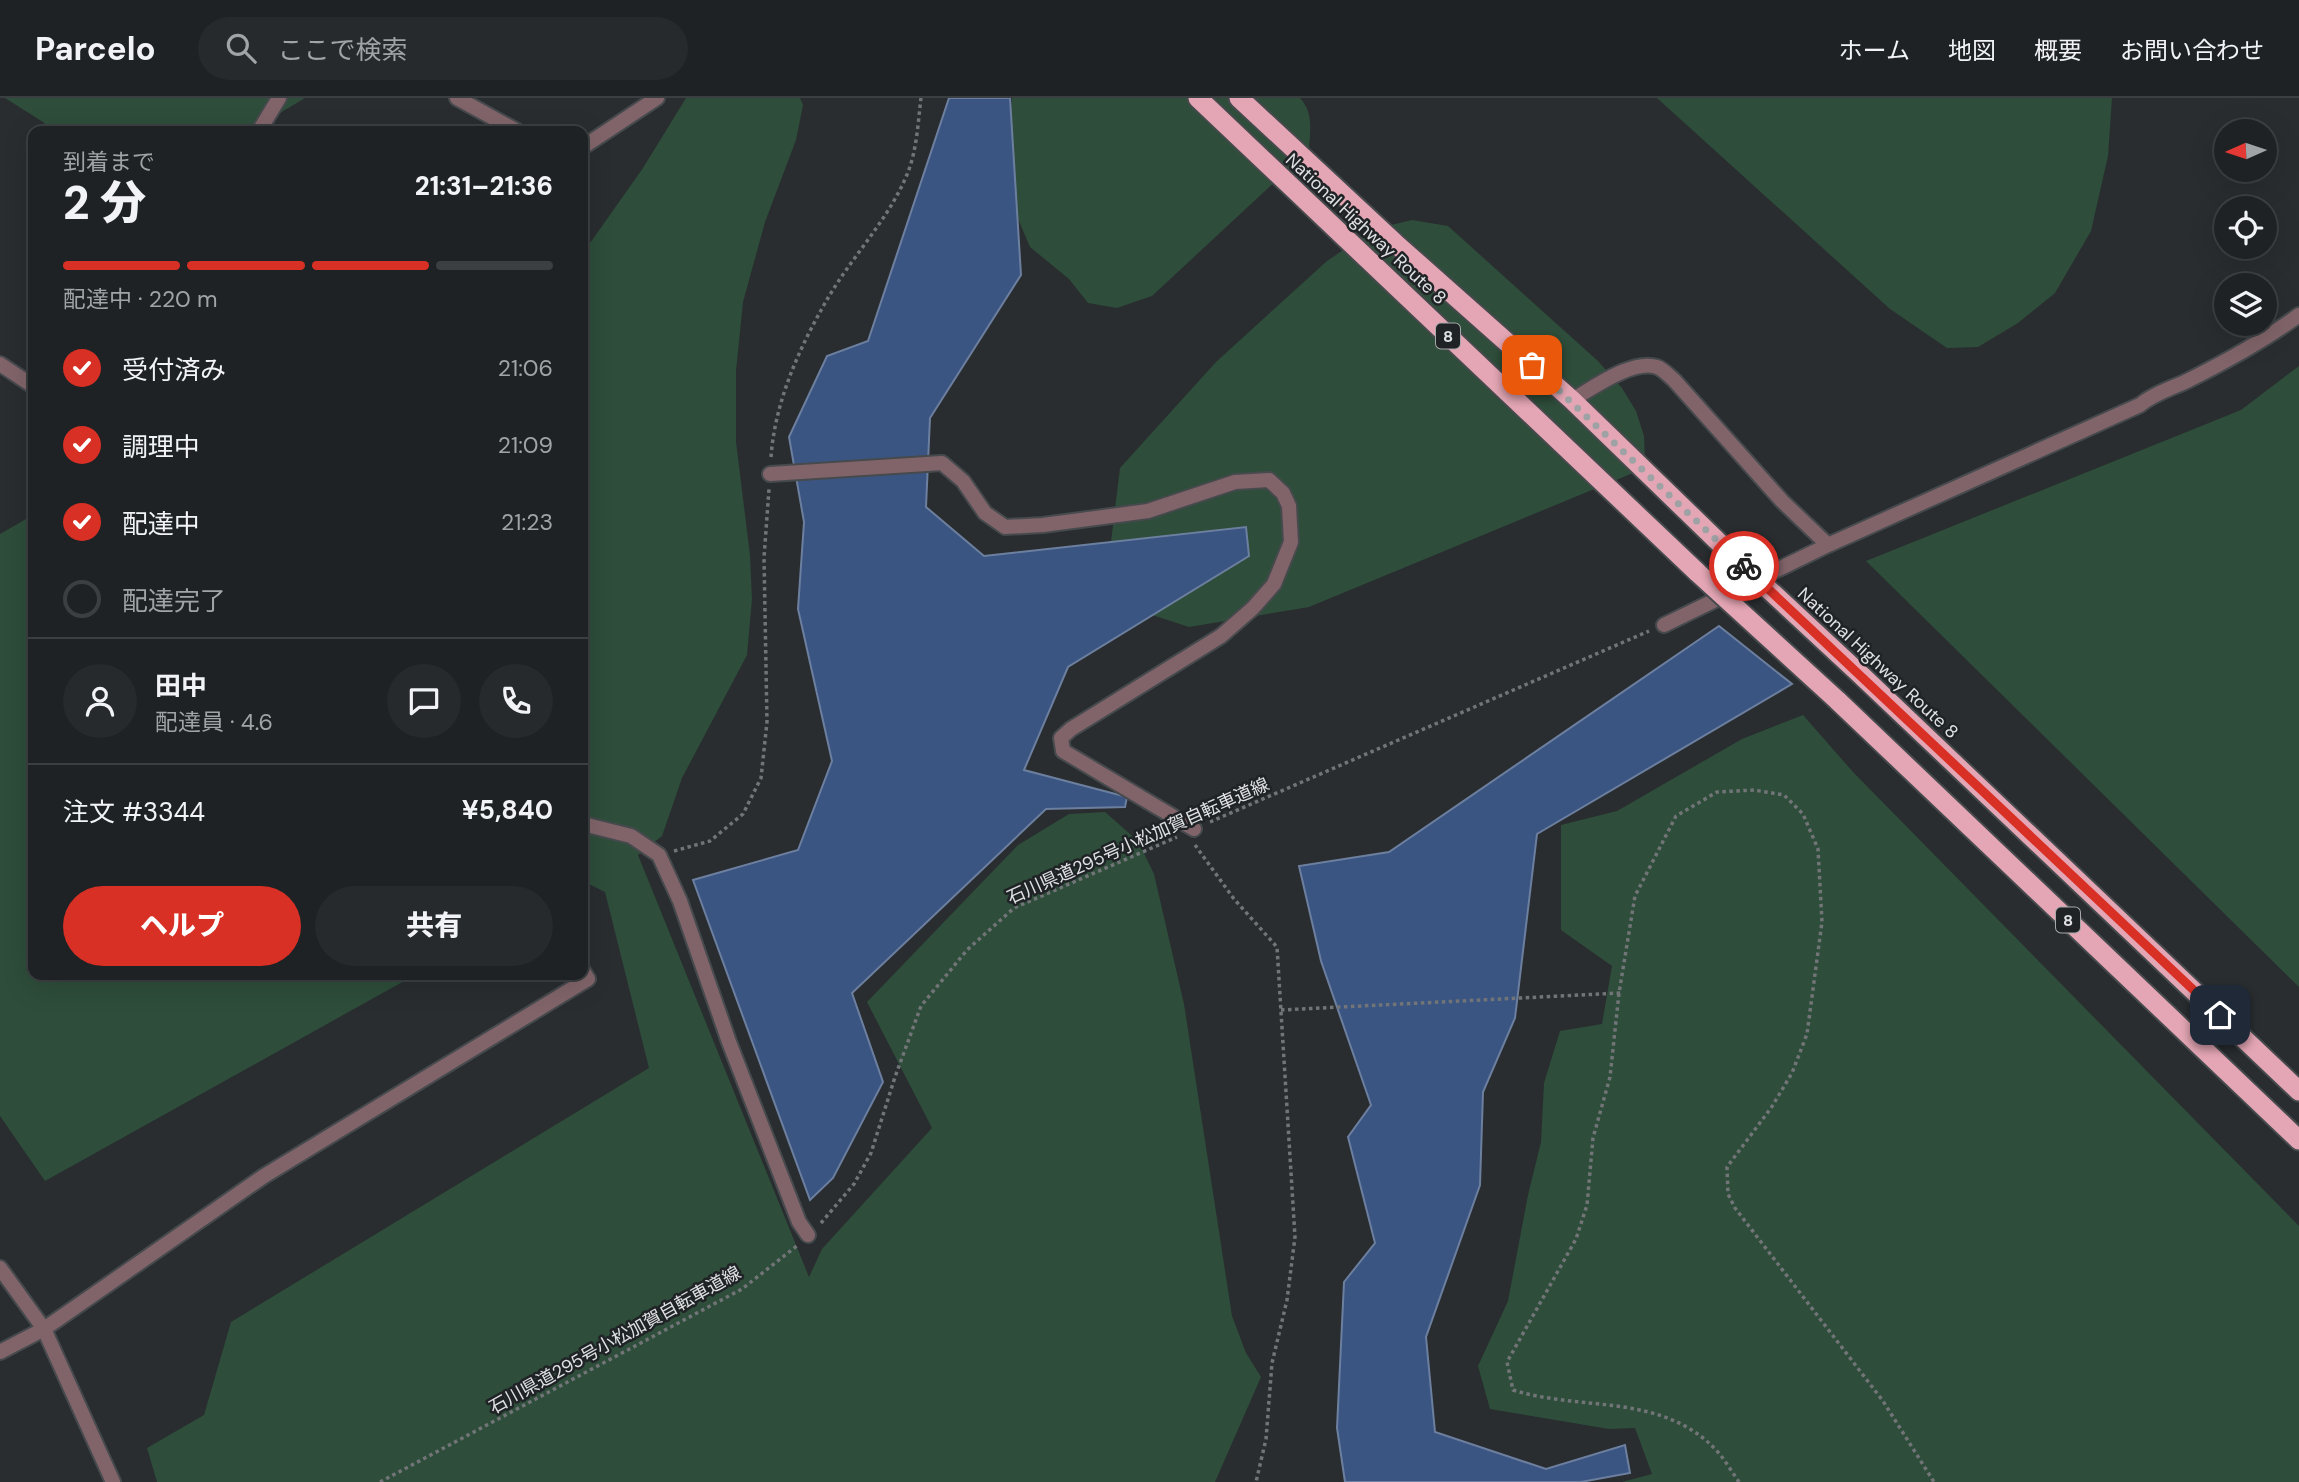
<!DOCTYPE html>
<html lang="ja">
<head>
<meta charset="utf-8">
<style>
  body { margin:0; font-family:"DM Sans","Noto Sans JP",sans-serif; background:#272a2c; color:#f1f3f6; height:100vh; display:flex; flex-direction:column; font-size:26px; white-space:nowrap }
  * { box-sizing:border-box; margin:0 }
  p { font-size:23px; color:#a1a4a6 }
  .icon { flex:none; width:38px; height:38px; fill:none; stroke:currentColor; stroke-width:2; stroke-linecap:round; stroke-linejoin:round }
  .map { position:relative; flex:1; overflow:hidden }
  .drawer { position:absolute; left:28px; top:28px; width:560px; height:854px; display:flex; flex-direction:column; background:#1f2224; border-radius:14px; box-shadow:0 7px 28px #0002,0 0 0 2px #3c3f41 }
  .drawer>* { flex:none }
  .needle { width:46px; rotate:267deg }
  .tools { position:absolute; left:2214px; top:21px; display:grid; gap:14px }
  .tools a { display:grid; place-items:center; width:63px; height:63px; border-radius:50%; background:#1f2224; box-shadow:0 7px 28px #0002,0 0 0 2px #3c3f41; font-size:35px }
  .pin { position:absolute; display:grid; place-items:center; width:60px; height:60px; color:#fff; margin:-30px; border-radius:14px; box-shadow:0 4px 10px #0006 }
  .courier { position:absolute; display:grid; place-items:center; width:70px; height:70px; margin:-35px; border:5px solid #d93025; border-radius:50%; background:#fff; color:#222; box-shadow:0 2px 9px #0007 }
  .overview em { font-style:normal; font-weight:800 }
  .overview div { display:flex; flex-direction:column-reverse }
  .overview { display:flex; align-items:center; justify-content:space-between; height:119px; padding:0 35px }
  h1 { font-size:46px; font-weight:800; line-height:52px }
  .bar { display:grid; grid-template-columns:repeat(4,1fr); gap:10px 7px; align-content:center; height:84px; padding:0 35px }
  .bar i { height:9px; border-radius:5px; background:#3c3f41 }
  .bar .selected { background:#d93025 }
  .bar p { grid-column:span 4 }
  .line { display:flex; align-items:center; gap:18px; padding:0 35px; border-top:2px solid #3c3f41 }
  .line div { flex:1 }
  .round { display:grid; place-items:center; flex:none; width:74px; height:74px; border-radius:37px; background:#272a2c }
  ol { padding:0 35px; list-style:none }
  li { display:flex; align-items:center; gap:21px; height:77px }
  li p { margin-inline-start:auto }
  li .icon { padding:7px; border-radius:50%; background:#d93025; color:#fff; stroke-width:4 }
  li:last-child { color:#a1a4a6 }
  li i { width:38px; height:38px; border:4px solid #3c3f41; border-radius:50% }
  .action { display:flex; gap:14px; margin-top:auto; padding:14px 35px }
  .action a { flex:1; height:80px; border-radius:42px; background:#d93025; color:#fff; font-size:28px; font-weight:800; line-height:80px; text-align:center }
  .action a+a { background:#272a2c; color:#f1f3f6 }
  header { display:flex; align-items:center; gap:42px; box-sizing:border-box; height:98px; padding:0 35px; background:#1f2224; border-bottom:2px solid #3c3f41 }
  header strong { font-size:33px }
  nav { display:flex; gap:38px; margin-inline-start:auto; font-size:24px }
  .search { width:490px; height:63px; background:#272a2c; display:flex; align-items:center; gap:18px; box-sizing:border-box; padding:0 24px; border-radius:38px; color:#a1a4a6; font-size:26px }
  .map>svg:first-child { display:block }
  .green { fill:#2e4d3a }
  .water { fill:#3b5582; stroke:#6c7f9f; stroke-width:2 }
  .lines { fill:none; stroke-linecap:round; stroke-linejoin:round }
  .minor-casing { stroke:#464a4d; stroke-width:18 }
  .trunk-casing { stroke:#464a4d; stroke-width:23 }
  .path { stroke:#727578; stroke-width:3.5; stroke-dasharray:3.5 3.5; stroke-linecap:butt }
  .minor { stroke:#80646a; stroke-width:14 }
  .trunk { stroke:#e4a6b4; stroke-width:19 }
  .trunk-bridge-casing { stroke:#464a4d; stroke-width:23; stroke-linecap:butt }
  .trunk-bridge { stroke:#e4a6b4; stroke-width:19 }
  .done { stroke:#9fa2a4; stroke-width:7; stroke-dasharray:0 12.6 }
  .route { stroke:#d93025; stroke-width:9 }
  .labels { text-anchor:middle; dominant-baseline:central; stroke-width:5; stroke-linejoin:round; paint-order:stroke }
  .shield { fill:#202326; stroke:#a6a8aa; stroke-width:2 }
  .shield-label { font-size:16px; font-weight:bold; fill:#dfe1e3 }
  .street-label { font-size:18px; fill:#dfe1e3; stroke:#202326 }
</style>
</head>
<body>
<header>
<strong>Parcelo</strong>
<div class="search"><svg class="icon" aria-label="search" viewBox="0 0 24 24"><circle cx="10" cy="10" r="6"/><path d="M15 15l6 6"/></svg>ここで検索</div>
<nav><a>ホーム</a><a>地図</a><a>概要</a><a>お問い合わせ</a></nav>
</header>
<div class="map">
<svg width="2299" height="1384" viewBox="0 0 2299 1384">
  <rect width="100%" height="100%" fill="#292d30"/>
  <!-- green -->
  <path class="green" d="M5 0H305L250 33H52L43 24Z
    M686 0H800L803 7 796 42 765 124 743 204 736 273V344L750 457 752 501 747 557 682 680 662 738 638 757 809 1179 822 1151 932 1030 867 904 1018 747 1069 716 1105 714 1138 743 1154 776 1184 906 1232 1218 1246 1255 1261 1279 1215 1384H157L147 1350 204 1317 231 1224 649 970 605 794 583 783V155L643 70Z
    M1012 0H1300C1314 15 1310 33 1309 52L1152 198 1117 210 1088 205 1069 181 1030 149 1016 116 1010 24Z
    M1657 0H2112L2108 58 2091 133 2055 195 2018 225 1978 249 1947 250 1890 211Z
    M1412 122 1448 128 1598 263 1622 290 1636 313 1644 338 1645 361 1641 369 1633 375 1309 509 1189 529 1146 515 1108 468 1120 370 1216 264 1327 163 1374 131Z
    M2299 268V889L1866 463 2241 312Z
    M33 417V877H415L45 1083 0 1018V436Z
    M1803 617 1853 674 2299 1128V1384H1622L1652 1376 1635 1330 1609 1331 1490 1311 1478 1268 1508 1203 1528 1097 1541 1044 1544 985 1560 933 1602 926 1612 868 1561 832V727L1617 713 1742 641Z"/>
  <!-- water -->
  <path class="water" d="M949 0H1010L1021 177 930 320 926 409 984 458 1246 429 1249 458 1068 569 1024 672 1127 699 1125 709 1046 711 852 895 883 984 833 1080 810 1102 693 782 798 752 832 663 798 511 804 424 789 339 827 258 868 243Z
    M1719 528 1792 586 1537 736 1515 920 1483 994 1480 1087 1426 1239 1435 1334 1546 1371 1625 1347 1630 1375 1581 1384H1345L1337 1330 1344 1184 1375 1145 1348 1039 1371 1007 1321 863 1299 768 1389 754Z"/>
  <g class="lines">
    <!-- minor casing -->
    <g class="minor-casing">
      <path id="minor" d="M457 0 517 33
        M259 33 279 0
        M583 49 657 0
        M0 266 33 288
        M1572 302C1593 290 1632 261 1657 269 1663 271 1669 278 1674 282L1782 403 1828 447
        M770 376 942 365 963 383 985 415 1005 429 1043 427 1148 413 1235 384 1269 382 1283 395 1289 408 1291 444 1274 486 1253 510 1221 538 1071 631 1061 640 1063 653 1194 731
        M1664 527 1828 447 2140 307C2154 295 2173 290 2189 282 2227 263 2265 242 2299 217
        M583 726 631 738 659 757 680 803 729 944 799 1124 808 1137
        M0 1170 44 1231 113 1384
        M0 1254 44 1231 264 1078 588 881 583 873"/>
    </g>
    <!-- trunk casing -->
    <g class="trunk-casing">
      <path id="trunk" d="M1198 0 1698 475
        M1239 0 1395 145 1572 302 1737 462
        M1862 578 2299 993
        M1837 602 2299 1042"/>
    </g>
    <!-- path -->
    <path class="path" d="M771 359C775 303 800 248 828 200 853 157 890 120 908 74 917 51 918 24 921 0
      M1210 724 1649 533
      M1195 747 1234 801 1277 849 1295 1139 1287 1202 1272 1265 1266 1341 1256 1384
      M674 753 710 743 743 716 761 680 767 624 764 460 769 391
      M1281 912 1620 895
      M821 1125 854 1086 871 1055 895 979 921 908 967 852 1014 810 1177 739
      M380 1384 742 1191 798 1147
      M1739 1384C1732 1374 1725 1362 1717 1353 1662 1294 1583 1314 1513 1292L1507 1264 1576 1141 1587 1107 1593 1040 1610 979 1619 895 1635 798 1676 718 1717 694 1754 692 1784 697 1803 716 1818 751 1822 824 1807 936 1792 975 1771 1010 1727 1069 1728 1096 1735 1110 1883 1303 1934 1384"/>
    <!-- minor -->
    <use href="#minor" class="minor"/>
    <!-- trunk -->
    <use href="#trunk" class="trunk"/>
    <!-- trunk-bridge casing -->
    <g class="trunk-bridge-casing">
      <path id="trunk-bridge" d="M1737 462 1862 578
        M1698 475 1837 602"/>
    </g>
    <!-- trunk-bridge -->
    <use href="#trunk-bridge" class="trunk-bridge"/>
  </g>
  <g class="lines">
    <!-- done -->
    <path class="done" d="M1532 267 1744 468"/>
    <!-- route -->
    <path class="route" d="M1744 468 2220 917"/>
  </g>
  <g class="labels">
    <!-- shield labels -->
    <g class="shield">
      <rect x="1436" y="225.5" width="24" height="25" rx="5"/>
      <rect x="2056" y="809.5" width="24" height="25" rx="5"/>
    </g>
    <g class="shield-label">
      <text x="1448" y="238">8</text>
      <text x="2068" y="822">8</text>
    </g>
    <!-- street labels -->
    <g class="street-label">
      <text transform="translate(1366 131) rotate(43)">National Highway Route 8</text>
      <text transform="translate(1878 565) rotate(43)">National Highway Route 8</text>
      <text transform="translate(1138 743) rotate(-24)">石川県道295号小松加賀自転車道線</text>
      <text transform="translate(615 1242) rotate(-29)">石川県道295号小松加賀自転車道線</text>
    </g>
  </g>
</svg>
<div class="tools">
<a><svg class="needle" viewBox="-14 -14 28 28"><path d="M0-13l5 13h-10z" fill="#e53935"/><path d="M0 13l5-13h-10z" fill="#a1a4a6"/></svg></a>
<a><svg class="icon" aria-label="locate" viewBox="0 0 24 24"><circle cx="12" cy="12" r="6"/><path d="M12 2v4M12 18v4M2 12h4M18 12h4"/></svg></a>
<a><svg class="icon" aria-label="layers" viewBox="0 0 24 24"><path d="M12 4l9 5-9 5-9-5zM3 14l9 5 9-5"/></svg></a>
</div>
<div class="pin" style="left:1532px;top:267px;background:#ea580c"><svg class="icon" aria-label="bag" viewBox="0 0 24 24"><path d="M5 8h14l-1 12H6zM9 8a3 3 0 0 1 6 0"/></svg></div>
<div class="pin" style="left:2220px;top:917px;background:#1f2937"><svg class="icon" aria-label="home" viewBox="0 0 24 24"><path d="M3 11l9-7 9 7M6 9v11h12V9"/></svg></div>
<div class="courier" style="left:1744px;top:468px"><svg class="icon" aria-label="bike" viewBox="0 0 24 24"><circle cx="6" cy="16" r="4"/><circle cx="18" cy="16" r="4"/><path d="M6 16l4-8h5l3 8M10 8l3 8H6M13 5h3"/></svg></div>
<section class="drawer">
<div class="overview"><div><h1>2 分</h1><p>到着まで</p></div><em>21:31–21:36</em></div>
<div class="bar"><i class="selected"></i><i class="selected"></i><i class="selected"></i><i></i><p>配達中 · 220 m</p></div>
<ol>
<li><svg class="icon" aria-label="check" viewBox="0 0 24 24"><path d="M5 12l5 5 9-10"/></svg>受付済み<p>21:06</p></li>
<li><svg class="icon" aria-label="check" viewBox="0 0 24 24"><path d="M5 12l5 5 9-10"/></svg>調理中<p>21:09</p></li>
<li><svg class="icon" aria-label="check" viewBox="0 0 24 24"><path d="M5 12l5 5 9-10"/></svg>配達中<p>21:23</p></li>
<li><i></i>配達完了</li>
</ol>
<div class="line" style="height:126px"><a class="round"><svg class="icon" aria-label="person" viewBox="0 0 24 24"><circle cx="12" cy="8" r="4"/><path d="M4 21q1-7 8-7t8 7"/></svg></a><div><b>田中</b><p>配達員 · 4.6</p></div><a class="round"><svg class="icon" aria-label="chat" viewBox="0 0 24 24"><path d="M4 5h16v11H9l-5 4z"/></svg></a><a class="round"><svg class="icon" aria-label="phone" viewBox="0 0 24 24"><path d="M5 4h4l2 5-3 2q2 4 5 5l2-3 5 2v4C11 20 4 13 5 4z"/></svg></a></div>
<div class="line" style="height:91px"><div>注文 #3344</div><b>¥5,840</b></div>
<div class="action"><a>ヘルプ</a><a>共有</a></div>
</section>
</div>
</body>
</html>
